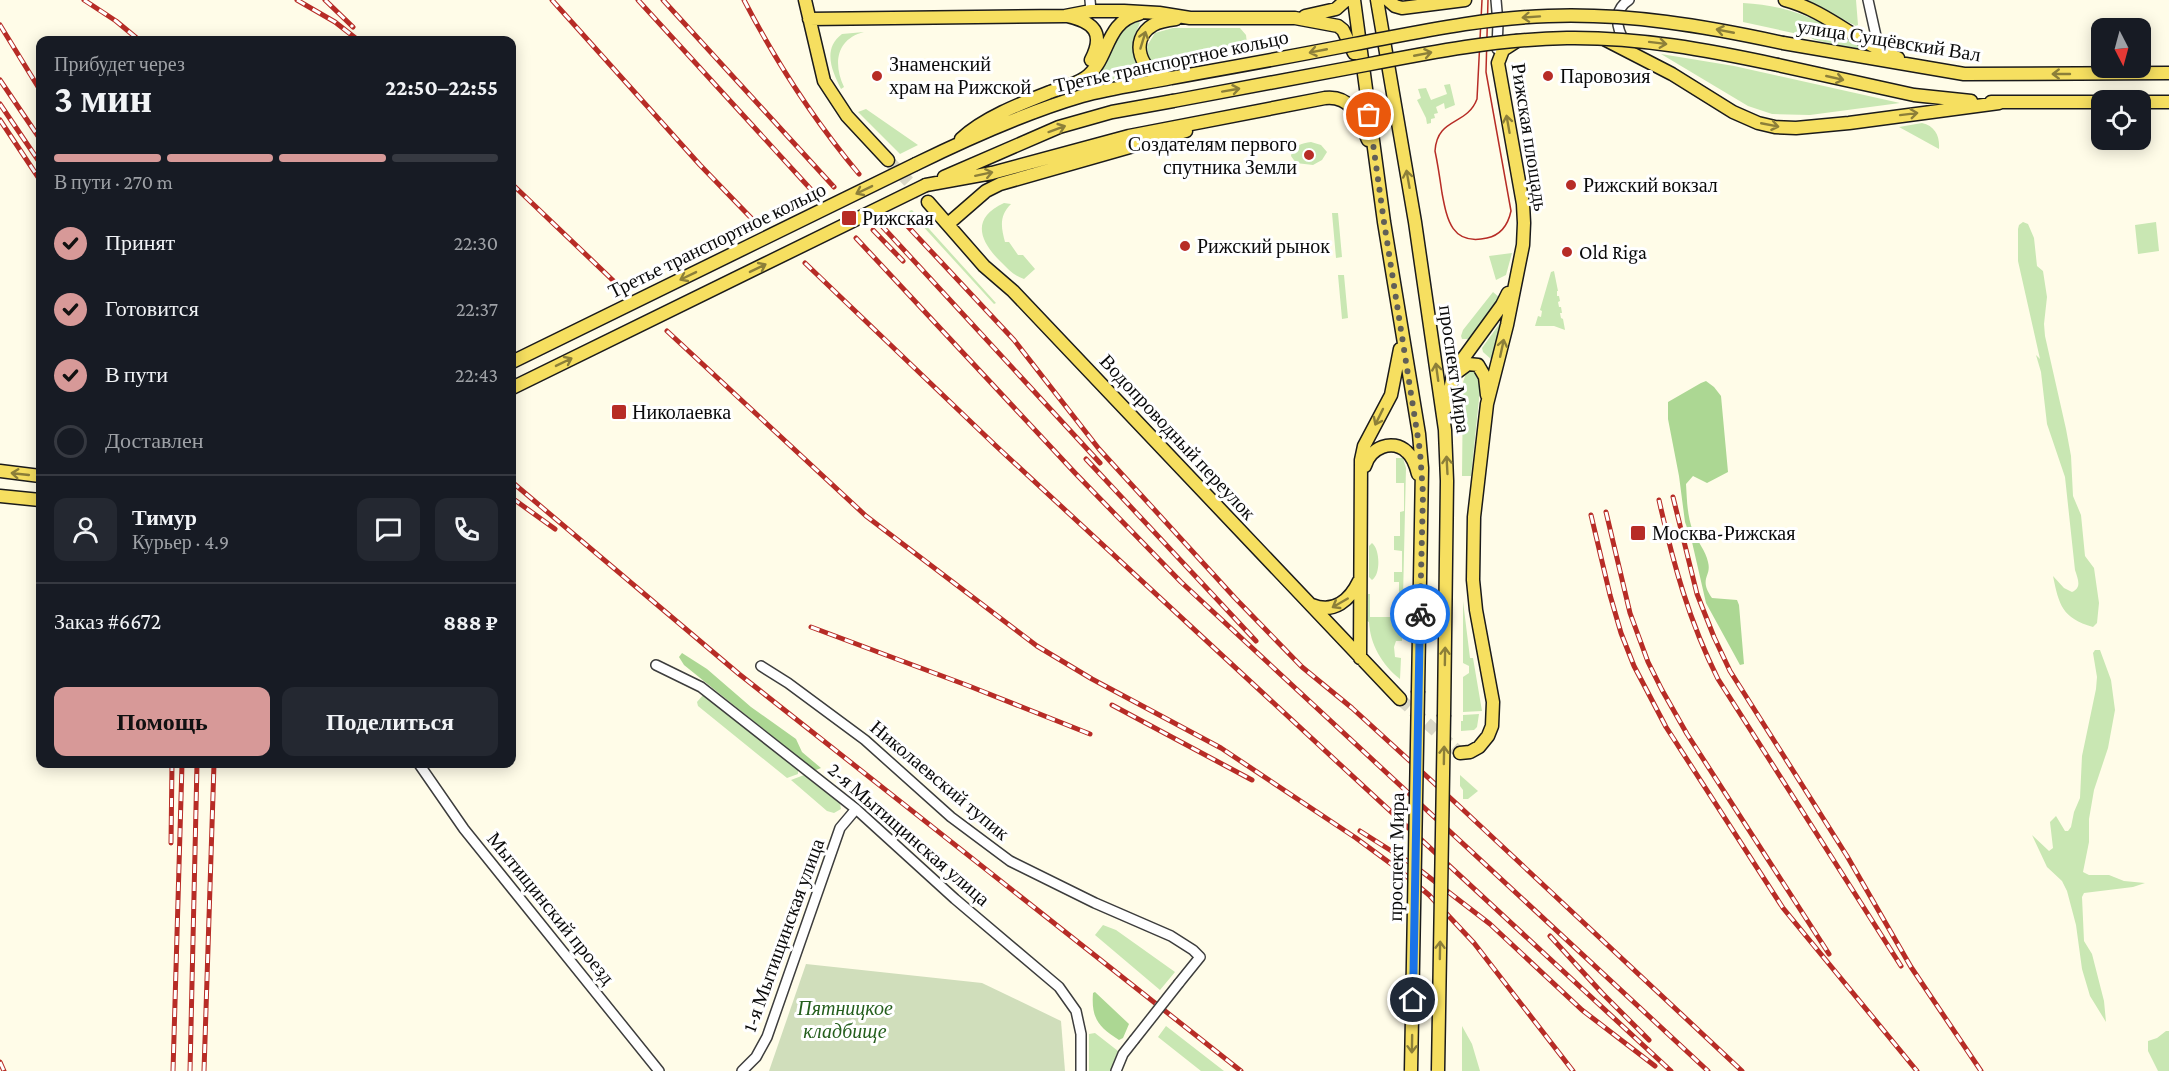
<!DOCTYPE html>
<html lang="ru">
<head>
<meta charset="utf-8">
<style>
  body { margin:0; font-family:"Crimson Pro",serif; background:#242831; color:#f1f3f6; height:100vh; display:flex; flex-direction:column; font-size:22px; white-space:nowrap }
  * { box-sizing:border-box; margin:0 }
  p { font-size:20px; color:#9ea1a6 }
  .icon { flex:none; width:33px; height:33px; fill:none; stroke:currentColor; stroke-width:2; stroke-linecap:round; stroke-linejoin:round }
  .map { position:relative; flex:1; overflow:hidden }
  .side { position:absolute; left:36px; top:36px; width:480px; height:732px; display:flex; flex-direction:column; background:#171b24; border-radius:12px; box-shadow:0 3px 15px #0003 }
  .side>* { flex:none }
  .needle { width:39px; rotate:174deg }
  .tools { position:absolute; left:2091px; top:18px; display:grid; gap:12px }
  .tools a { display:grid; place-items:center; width:60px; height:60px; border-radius:12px; background:#171b24; box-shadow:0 3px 15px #0003; font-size:30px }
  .pin { position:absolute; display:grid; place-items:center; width:51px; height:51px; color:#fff; margin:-26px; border:3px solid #fff; border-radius:50%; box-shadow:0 2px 6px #0007 }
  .courier { position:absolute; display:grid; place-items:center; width:60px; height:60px; margin:-30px; border:4px solid #1a73e8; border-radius:50%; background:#fff; color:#222; box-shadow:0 2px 8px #0007 }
  .summary em { font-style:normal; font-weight:700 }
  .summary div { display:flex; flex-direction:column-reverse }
  .summary { display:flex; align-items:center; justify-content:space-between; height:102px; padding:0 18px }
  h1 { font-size:39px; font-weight:700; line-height:45px }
  .bar { display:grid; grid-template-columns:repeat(4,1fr); gap:9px 6px; align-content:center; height:72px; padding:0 18px }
  .bar i { height:8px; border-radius:4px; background:#363941 }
  .bar .active { background:#d79998 }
  .bar p { grid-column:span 4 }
  .line { display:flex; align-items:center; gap:15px; padding:0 18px; border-top:2px solid #363941 }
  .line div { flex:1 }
  .round { display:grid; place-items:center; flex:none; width:63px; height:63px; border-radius:12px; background:#242831 }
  ol { padding:0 18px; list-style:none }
  li { display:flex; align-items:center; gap:18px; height:66px }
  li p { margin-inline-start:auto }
  li .icon { padding:6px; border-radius:50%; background:#d79998; color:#111; stroke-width:4 }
  li:last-child { color:#9ea1a6 }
  li i { width:33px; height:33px; border:3px solid #363941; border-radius:50% }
  .button { display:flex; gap:12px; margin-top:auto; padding:12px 18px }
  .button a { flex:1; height:69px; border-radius:12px; background:#d79998; color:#111; font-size:24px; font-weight:700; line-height:69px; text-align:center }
  .button a+a { background:#242831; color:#f1f3f6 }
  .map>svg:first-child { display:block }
  .green { fill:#c9e7b3 }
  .forest { fill:#acd793 }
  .cemetery { fill:#d0debb }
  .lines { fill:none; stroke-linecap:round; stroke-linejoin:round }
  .major-tunnel { stroke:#dad8c7; stroke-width:12; stroke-dasharray:12 6; stroke-linecap:butt }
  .minor-casing { stroke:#3d3d3d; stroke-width:12 }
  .major-casing { stroke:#1b1b1b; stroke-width:15 }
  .minor { stroke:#fff; stroke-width:9 }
  .major { stroke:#f6df60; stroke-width:12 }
  .tram { stroke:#b72c26; stroke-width:1.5 }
  .rail-casing { stroke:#b72c26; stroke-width:5 }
  .rail { stroke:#fff; stroke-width:3; stroke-dasharray:9; stroke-linecap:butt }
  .minor-bridge-casing { stroke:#3d3d3d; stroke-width:12; stroke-linecap:butt }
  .major-bridge-casing { stroke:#1b1b1b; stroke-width:15; stroke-linecap:butt }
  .minor-bridge { stroke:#fff; stroke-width:9 }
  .major-bridge { stroke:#f6df60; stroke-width:12 }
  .oneway { stroke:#8c7f39 }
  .done { stroke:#605f58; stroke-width:6; stroke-dasharray:0 10.8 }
  .route { stroke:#1a73e8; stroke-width:8 }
  .poi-dot { fill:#b72c26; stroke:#fff; stroke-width:2 }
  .labels { text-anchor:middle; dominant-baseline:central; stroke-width:6; stroke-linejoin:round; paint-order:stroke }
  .street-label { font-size:20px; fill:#0a0a0a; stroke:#fff }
  .poi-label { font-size:20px; fill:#0a0a0a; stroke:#fff; text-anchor:start }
  .park-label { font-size:20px; font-style:italic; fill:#255f1d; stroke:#fff }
</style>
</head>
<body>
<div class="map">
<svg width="2169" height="1071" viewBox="0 0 2169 1071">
  <rect width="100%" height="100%" fill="#fffce8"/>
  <!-- green -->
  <path class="green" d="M1805 0H1856L1858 25 1856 26Z
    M1743 3C1789 5 1826 21 1862 49L1860 50 1815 40 1807 36 1743 22Z
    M1137 21 1140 23 1134 37V49L1135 60 1142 75 1096 82 1095 77 1122 26Z
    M1173 28H1240L1246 35 1248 52 1245 54 1174 67 1171 71C1155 72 1148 61 1147 46L1155 33Z
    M864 32C836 39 833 64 844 87L841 89C832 71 822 49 842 34Z
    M1661 54 1734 66 1900 103 1810 115 1772 114 1748 106Z
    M1450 84 1455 105 1445 109 1444 103 1436 107 1438 113 1434 114 1435 118 1431 119V123L1427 124 1426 118 1417 100 1421 98 1418 89 1426 88 1431 100 1447 94 1444 85Z
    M866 109 918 145 900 154 858 112Z
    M1922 123C1935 126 1940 136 1939 149L1899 127Z
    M1311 142 1321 145 1327 152 1322 160 1313 165 1296 163 1291 156C1292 146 1302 143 1311 142Z
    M1004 203 1011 204C999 216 1001 227 1005 242H1009L1018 255H1023L1035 269 1024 279C1014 276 1008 269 1001 262 979 241 971 218 1004 203Z
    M912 210 996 303 994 304 909 211Z
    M1332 213H1338L1342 257 1336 258Z
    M2023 222 2028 224 2034 238 2037 266 2043 271 2047 297 2044 324 2045 336 2066 429 2071 456 2073 496 2081 515 2085 556 2094 568 2099 603 2097 623 2093 627C2062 618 2059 605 2053 576L2064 588 2072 592C2082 588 2078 579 2075 570L2065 477 2047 424 2041 372 2036 355 2040 359 2018 261V229L2019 225Z
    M2156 222 2159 251 2138 254 2135 225Z
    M1512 253 1506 275 1496 280 1489 256Z
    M1554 271 1558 291H1557V296H1559L1560 301 1558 302 1559 307H1561L1562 313H1560L1561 318 1563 319 1565 330 1554 326H1535L1538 316 1541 317 1542 311 1540 310 1551 272Z
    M1338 275H1344L1348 318 1342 319Z
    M1493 292 1500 298 1470 339H1462L1461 336 1463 330Z
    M1500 323H1502L1492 360 1483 352 1482 348Z
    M1467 371H1475L1481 380 1471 476H1462L1463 382Z
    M1396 458H1403L1406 468 1402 641H1396L1394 647 1395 657 1401 658 1400 679C1382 665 1370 644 1369 622L1367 621 1368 594H1370V617H1402V592H1399V582H1394V572H1402V551L1394 550V536H1400V512L1404 511V483H1396Z
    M1372 543C1380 549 1381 574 1372 580L1369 577V546Z
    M1463 601 1470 658H1473L1482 711 1463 712V677L1469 673V666L1463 663Z
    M2095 650H2100L2111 680 2115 710 2108 748 2094 790 2089 819V842L2083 872 2089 875H2109L2124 881 2145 883 2133 887 2084 893 2082 897 2084 941 2092 954 2104 1001 2106 1022 2090 996 2082 969 2076 925 2067 891 2062 881 2047 867 2032 835 2049 851 2053 848 2050 822 2056 816 2065 831H2068L2071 827 2074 812 2080 798 2082 756 2096 689 2097 677 2093 653Z
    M703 695 798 769V774L787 778 698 706 697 702Z
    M1479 714 1477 727 1474 730 1461 731V721H1463V715Z
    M804 775 840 803 841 809 834 813 827 811 791 780Z
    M1460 775 1478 791 1468 799H1463V790L1460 786Z
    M1103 925 1116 930 1175 972 1160 990 1095 935Z
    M1166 1026 1224 1071H1201L1158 1037Z
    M1462 1026 1472 1044 1480 1071H1462Z
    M2166 1031H2169V1071H2158L2148 1051V1041L2157 1038Z
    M1095 1033 1118 1051 1110 1071H1089V1034Z"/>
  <!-- forest -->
  <path class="forest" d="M1706 381 1714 387 1721 396 1728 472 1707 483 1693 476 1686 484C1687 499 1687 516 1693 531 1697 541 1706 551 1708 562 1712 577 1698 578 1712 598L1737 600 1739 605 1744 664 1740 665 1706 603 1692 542 1685 522 1679 476 1668 419V402L1701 383Z
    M682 653 707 669 751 707 796 739 802 752 821 768 816 770 812 768 684 665 679 657Z
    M1095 992 1129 1024 1123 1038 1119 1040C1099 1027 1091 1019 1093 993Z"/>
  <!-- cemetery -->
  <path class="cemetery" d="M806 964 982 983 1061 1021 1065 1071H769Z"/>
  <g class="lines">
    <!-- major-tunnel -->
    <path class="major-tunnel" d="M888 160 928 202
      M1400 699 1460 753"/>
    <!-- minor casing -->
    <g class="minor-casing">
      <path id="minor" d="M1090 0 1091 11
        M1496 0 1498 23 1497 49
        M1868 0 1876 36 1889 52
        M1625 42C1616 28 1613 10 1629 0
        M656 665 701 687 856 809 955 899 1059 987 1076 1011 1081 1034V1071
        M761 666 788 683 865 740 951 817 1010 861 1095 903 1171 936 1193 950 1200 957 1179 983
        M419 764 464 829 659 1071
        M742 1071 756 1057 767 1037 840 828 856 809
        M1116 1071 1123 1054 1134 1040"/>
    </g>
    <!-- major casing -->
    <g class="major-casing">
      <path id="major" d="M805 0 824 81 847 116 888 160
        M1354 0 1384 222 1419 434 1422 468 1418 691
        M1377 0 1415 222 1445 430 1447 481 1444 715
        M1388 0 1395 6 1402 8 1465 0
        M1785 0C1827 11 1858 43 1898 58
        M1067 16C1094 22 1105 33 1091 60
        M1305 16 1336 9 1346 0
        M809 19 1065 16 1091 11H1124L1159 13 1190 18H1295L1338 26 1343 30 1354 53
        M1606 40 1672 74 1733 112 1758 123 1775 127 1796 128 1849 123 1999 103
        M1783 43 1964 74 2169 73
        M1778 65 1914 95 1971 101
        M1167 78C1141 74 1128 40 1153 25 1160 21 1168 20 1176 19
        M1991 102H2102
        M2140 102H2169
        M961 139C983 118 1022 103 1050 92 1061 88 1075 85 1085 78 1110 60 1104 22 1139 14
        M916 164C969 138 1024 113 1082 96 1111 88 1142 84 1171 78
        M944 177 1059 127 1112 112 1173 101
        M926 185 992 173 1129 136 1325 98C1352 95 1359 118 1368 140
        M928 202 984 266 1013 291 1400 699
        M948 224 986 191 1000 184 1186 131
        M1456 373 1468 364 1478 365 1485 377 1487 395
        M1446 408 1454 371 1502 305 1508 293
        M1365 466C1370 448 1392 438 1407 452 1413 457 1416 466 1418 474
        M0 471 40 476
        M0 496 40 500
        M1312 605C1334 614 1350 600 1359 581
        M1360 658 1361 460 1364 446 1391 395 1400 349
        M1460 753 1470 752 1479 747 1488 736 1492 726 1493 702 1476 610 1473 580 1474 517 1487 404 1507 325 1523 245 1524 223 1523 204 1498 63 1503 50 1517 41"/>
    </g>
    <!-- minor -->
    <use href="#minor" class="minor"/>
    <!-- major -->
    <use href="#major" class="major"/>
    <!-- tram -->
    <path class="tram" d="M1482 0 1477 99C1467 126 1437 117 1435 151 1438 165 1440 179 1442 193 1447 220 1452 246 1487 238 1501 235 1508 225 1511 211L1486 72 1488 0"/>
    <!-- rail casing -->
    <g class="rail-casing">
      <path id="rail" d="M84 0 116 21 139 40
        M297 0 335 22 358 40
        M325 0 353 27
        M552 0 700 165 757 224
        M638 0 816 195
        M663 0 834 187
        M744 0C776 62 814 120 859 174
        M0 25 40 90
        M0 80 40 139
        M0 104 40 163
        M0 120 40 180
        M512 184 623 290
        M899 217 1014 340 1099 449 1235 598 1302 667 1352 708 1458 805 1742 1071
        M881 225 1100 463
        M873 230 903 261
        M856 238 1076 474 1181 582 1708 1071
        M805 263 995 445 1671 1071
        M667 331 866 516 1037 646 1092 679 1221 748 1356 838 1398 869 1429 895 1474 943 1573 1071
        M1086 459 1256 641
        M512 482 739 674 1241 1071
        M1673 497 1697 594 1714 637 1730 671 1847 856 1911 967 1981 1071
        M512 498 555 529
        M1659 500C1673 563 1689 621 1718 679L1901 966
        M1606 512 1630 613 1648 662 1662 690 1687 734 1829 954
        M1591 515 1610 595 1621 633 1634 666 1666 727 1783 908 1917 1071
        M811 627 969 686 1090 734
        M1112 705 1252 780
        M1360 831 1412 864 1490 924 1582 1010 1655 1066
        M171 843 172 764
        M1550 936 1602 993 1649 1040
        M0 1062 4 1071
        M173 1071 182 764
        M190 1071 197 764
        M204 1071 214 764"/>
    </g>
    <!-- rail -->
    <use href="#rail" class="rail"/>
    <!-- minor-bridge casing -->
    <g class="minor-bridge-casing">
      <path id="minor-bridge" d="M1134 1040 1179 983"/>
    </g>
    <!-- major-bridge casing -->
    <g class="major-bridge-casing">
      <path id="major-bridge" d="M1171 78C1233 67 1294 56 1355 44 1419 32 1483 18 1548 16 1628 13 1705 26 1783 43
        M1173 101C1237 89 1301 77 1365 65 1432 52 1499 39 1567 38 1639 37 1708 50 1778 65
        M512 362 916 164
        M512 388 926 185
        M1411 1071 1418 691
        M1438 1071 1444 715"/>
    </g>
    <!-- minor-bridge -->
    <use href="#minor-bridge" class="minor-bridge"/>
    <!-- major-bridge -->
    <use href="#major-bridge" class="major-bridge"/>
  </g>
  <!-- one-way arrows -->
  <defs><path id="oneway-shaft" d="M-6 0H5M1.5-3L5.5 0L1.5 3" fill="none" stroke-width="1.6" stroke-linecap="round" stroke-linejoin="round" transform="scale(1.5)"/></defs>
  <g class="oneway">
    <use href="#oneway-shaft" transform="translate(1531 17) rotate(176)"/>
    <use href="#oneway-shaft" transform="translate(1725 31) rotate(-169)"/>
    <use href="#oneway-shaft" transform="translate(1143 40) rotate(-73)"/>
    <use href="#oneway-shaft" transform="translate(1658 43) rotate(7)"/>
    <use href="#oneway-shaft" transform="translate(1318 51) rotate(169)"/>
    <use href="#oneway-shaft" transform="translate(1423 54) rotate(-11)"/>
    <use href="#oneway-shaft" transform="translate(2061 74) rotate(180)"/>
    <use href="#oneway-shaft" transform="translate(1835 78) rotate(13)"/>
    <use href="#oneway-shaft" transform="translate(1231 90) rotate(-10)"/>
    <use href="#oneway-shaft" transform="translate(1909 114) rotate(-7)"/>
    <use href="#oneway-shaft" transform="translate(1508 124) rotate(-100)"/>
    <use href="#oneway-shaft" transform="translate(1770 125) rotate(11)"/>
    <use href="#oneway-shaft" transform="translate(1057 129) rotate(-20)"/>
    <use href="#oneway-shaft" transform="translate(984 174) rotate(-12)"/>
    <use href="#oneway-shaft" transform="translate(1408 179) rotate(-100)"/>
    <use href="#oneway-shaft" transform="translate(864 190) rotate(154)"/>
    <use href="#oneway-shaft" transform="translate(758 268) rotate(-26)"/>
    <use href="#oneway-shaft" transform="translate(688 276) rotate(154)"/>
    <use href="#oneway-shaft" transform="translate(1502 348) rotate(-78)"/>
    <use href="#oneway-shaft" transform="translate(564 362) rotate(-26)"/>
    <use href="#oneway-shaft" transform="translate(1437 372) rotate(-98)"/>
    <use href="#oneway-shaft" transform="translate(1379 417) rotate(116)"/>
    <use href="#oneway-shaft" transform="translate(1447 465) rotate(-93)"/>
    <use href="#oneway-shaft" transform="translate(20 474) rotate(-174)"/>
    <use href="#oneway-shaft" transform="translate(1340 603) rotate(150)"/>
    <use href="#oneway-shaft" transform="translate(1445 656) rotate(-89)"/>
    <use href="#oneway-shaft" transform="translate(1444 755) rotate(-89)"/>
    <use href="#oneway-shaft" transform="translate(1440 950) rotate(-89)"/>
    <use href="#oneway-shaft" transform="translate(1412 1044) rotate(91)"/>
  </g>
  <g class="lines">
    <!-- done -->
    <path class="done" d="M1369 115 1384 222 1420 451 1423 494 1420 614"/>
    <!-- route -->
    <path class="route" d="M1413 1000 1420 614"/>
  </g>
  <!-- markers -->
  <g class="poi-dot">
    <circle cx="877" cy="76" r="6"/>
    <circle cx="1548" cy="76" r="6"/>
    <circle cx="1309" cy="155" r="6"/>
    <circle cx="1571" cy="185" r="6"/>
    <rect x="841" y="210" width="16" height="16" rx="3"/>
    <circle cx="1185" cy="246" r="6"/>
    <circle cx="1567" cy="252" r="6"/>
    <rect x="611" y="404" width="16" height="16" rx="3"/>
    <rect x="1630" y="525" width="16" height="16" rx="3"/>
  </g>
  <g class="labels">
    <!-- street labels -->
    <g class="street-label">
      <text transform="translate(1889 40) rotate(9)">улица Сущёвский Вал</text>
      <text transform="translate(1171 61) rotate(-12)">Третье транспортное кольцо</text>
      <text transform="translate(1530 137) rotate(81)">Рижская площадь</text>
      <text transform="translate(717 240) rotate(-26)">Третье транспортное кольцо</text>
      <text transform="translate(1455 369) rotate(82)">проспект Мира</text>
      <text transform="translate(1178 437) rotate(47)">Водопроводный переулок</text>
      <text transform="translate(940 780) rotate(40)">Николаевский тупик</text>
      <text transform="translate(909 834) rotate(41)">2-я Мытищинская улица</text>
      <text transform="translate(1396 857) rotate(-89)">проспект Мира</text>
      <text transform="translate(551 908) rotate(51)">Мытищинский проезд</text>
      <text transform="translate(783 935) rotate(-70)">1-я Мытищинская улица</text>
    </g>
    <!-- poi labels -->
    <g class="poi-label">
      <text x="889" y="64">Знаменский<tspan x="889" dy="23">храм на Рижской</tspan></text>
      <text x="1560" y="76">Паровозия</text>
      <text x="1297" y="144" text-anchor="end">Создателям первого<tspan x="1297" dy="23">спутника Земли</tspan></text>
      <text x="1583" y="185">Рижский вокзал</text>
      <text x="862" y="218">Рижская</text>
      <text x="1197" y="246">Рижский рынок</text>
      <text x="1579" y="252">Old Riga</text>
      <text x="632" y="412">Николаевка</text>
      <text x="1652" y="533">Москва-Рижская</text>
    </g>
    <!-- park labels -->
    <g class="park-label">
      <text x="845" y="1008">Пятницкое<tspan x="845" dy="23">кладбище</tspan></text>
    </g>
  </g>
</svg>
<div class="tools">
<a><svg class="needle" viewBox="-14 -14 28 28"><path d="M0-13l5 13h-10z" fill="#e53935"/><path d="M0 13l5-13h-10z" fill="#9ea1a6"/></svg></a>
<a><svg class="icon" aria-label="locate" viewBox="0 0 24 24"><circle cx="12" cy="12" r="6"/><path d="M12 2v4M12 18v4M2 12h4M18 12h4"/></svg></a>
</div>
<div class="pin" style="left:1369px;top:115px;background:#ea580c"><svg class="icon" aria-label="bag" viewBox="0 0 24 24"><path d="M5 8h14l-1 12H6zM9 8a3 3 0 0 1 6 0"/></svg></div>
<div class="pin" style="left:1413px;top:1000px;background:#1f2937"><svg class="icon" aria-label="home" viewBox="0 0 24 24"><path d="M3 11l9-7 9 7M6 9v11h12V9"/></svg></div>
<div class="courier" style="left:1420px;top:614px"><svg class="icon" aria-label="bike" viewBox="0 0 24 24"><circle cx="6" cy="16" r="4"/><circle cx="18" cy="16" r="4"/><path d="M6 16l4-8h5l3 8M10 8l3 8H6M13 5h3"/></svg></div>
<section class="side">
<div class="summary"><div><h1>3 мин</h1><p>Прибудет через</p></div><em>22:50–22:55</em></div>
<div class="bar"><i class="active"></i><i class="active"></i><i class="active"></i><i></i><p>В пути · 270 m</p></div>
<ol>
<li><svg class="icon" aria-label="check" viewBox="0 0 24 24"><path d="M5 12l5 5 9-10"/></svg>Принят<p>22:30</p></li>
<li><svg class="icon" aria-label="check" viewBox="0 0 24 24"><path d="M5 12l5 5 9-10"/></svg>Готовится<p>22:37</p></li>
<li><svg class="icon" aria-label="check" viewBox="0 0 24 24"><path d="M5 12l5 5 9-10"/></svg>В пути<p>22:43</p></li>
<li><i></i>Доставлен</li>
</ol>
<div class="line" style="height:108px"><a class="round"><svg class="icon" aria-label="person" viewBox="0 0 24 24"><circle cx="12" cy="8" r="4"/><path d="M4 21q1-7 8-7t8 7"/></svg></a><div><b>Тимур</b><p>Курьер · 4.9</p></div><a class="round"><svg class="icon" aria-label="chat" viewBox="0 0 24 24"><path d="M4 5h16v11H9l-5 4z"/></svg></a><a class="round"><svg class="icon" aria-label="phone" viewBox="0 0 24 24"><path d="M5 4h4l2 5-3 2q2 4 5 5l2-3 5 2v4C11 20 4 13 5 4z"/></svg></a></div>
<div class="line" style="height:78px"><div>Заказ #6672</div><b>888 ₽</b></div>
<div class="button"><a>Помощь</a><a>Поделиться</a></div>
</section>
</div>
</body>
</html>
